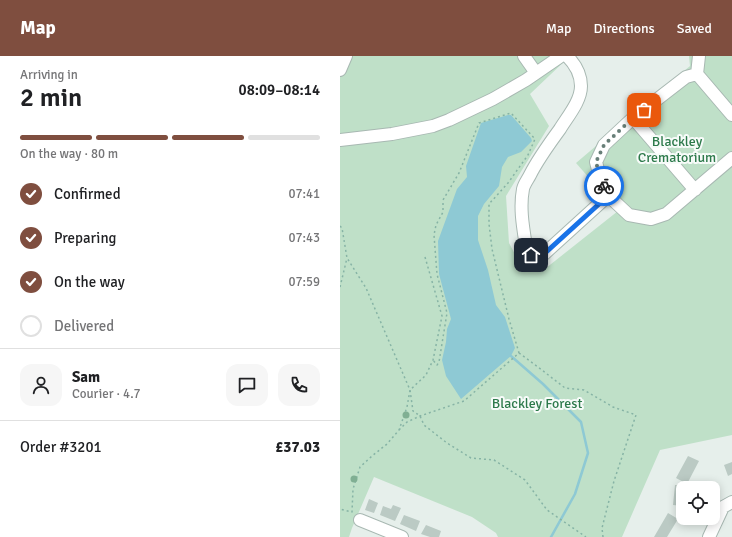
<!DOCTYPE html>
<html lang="en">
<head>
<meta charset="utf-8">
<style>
  body { margin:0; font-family:Signika,sans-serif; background:#f6f6f6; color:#202124; height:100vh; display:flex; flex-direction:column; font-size:15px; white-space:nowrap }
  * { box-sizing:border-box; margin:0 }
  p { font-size:13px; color:#757577 }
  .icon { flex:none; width:22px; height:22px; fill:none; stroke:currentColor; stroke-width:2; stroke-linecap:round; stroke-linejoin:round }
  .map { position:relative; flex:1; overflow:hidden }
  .drawer { display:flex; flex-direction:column; background:#fff; width:340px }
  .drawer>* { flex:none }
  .buttons { position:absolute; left:336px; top:425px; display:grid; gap:8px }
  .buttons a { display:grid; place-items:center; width:44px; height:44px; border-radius:8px; background:#fff; box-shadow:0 2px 10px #0003; font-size:20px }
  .pin { position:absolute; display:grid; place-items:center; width:34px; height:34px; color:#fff; margin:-17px; border-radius:8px; box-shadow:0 2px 6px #0006 }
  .courier { position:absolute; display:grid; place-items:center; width:40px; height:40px; margin:-20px; border:3px solid #1a73e8; border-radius:50%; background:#fff; color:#222; box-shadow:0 1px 5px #0007 }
  .overview em { font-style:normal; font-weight:600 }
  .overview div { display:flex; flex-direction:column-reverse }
  .overview { display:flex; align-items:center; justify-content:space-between; height:68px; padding:0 20px }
  h1 { font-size:26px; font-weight:600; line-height:30px }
  .bar { display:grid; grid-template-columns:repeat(4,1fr); gap:6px 4px; align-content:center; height:48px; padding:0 20px }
  .bar i { height:5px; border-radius:3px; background:#e0e0e0 }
  .bar .current { background:#7f4e3f }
  .bar p { grid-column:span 4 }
  .line { display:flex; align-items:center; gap:10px; padding:0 20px; border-top:1px solid #e0e0e0 }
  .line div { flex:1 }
  .round { display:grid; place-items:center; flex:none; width:42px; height:42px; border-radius:12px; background:#f6f6f6 }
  ol { padding:0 20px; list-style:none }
  li { display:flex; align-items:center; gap:12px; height:44px }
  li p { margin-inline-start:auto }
  li .icon { padding:4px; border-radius:50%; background:#7f4e3f; color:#fff; stroke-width:4 }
  li:last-child { color:#757577 }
  li i { width:22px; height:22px; border:2px solid #e0e0e0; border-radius:50% }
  header { display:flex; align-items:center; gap:24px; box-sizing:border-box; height:56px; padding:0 20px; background:#7f4e3f; color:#fff }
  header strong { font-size:19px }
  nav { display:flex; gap:22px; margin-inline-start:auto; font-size:14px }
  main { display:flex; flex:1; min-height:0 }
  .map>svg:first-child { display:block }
  .green { fill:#bfe0c8 }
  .water { fill:#8ec9d4 }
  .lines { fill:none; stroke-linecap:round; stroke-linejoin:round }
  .stream { stroke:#8ec9d4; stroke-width:2.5 }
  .building { fill:#bbcac4 }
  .minor-casing { stroke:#a8b8b2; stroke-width:14 }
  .path { stroke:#86b3a5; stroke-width:1.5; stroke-dasharray:2 3; stroke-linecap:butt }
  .minor { stroke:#fff; stroke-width:12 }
  .tree { fill:#80af93 }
  .done { stroke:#687f78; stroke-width:4; stroke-dasharray:0 7.2 }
  .route { stroke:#1a73e8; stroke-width:5 }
  .labels { text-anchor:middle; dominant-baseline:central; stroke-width:4; stroke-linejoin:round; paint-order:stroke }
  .park-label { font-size:14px; fill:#2d7a4b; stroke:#f7fbf9 }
</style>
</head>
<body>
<header>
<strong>Map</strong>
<nav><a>Map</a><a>Directions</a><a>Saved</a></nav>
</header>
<main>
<section class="drawer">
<div class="overview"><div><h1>2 min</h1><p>Arriving in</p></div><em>08:09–08:14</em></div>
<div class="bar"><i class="current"></i><i class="current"></i><i class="current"></i><i></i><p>On the way · 80 m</p></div>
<ol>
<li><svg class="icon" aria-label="check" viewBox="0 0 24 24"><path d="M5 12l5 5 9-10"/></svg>Confirmed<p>07:41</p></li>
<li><svg class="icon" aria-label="check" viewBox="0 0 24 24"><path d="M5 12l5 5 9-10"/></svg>Preparing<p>07:43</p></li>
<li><svg class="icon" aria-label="check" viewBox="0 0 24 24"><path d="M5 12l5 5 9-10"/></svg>On the way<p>07:59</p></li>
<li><i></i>Delivered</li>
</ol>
<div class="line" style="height:72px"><a class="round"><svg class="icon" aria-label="person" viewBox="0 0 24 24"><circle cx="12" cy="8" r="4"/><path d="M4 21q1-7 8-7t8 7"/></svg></a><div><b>Sam</b><p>Courier · 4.7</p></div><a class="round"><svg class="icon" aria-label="chat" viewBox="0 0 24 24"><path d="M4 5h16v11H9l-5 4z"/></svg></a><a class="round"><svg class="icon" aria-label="phone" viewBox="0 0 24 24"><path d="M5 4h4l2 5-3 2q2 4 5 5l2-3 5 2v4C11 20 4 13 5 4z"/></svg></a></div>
<div class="line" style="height:52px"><div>Order #3201</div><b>£37.03</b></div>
</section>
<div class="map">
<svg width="392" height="481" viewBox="0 0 392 481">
  <rect width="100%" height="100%" fill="#e6efeb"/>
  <!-- green -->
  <path class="green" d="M0 0H230L190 38 209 70 166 140 169 187 182 211 201 216 278 155 236 107 350 10 349 0H392V379L320 394 282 481H158L156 477 132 461 34 421 12 472 9 481H0Z"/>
  <!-- water -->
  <path class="water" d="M168 59H171L191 82 192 85 181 96 168 101 162 111 159 130 144 148 138 160V184L148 214 156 249 165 261 175 292 171 300 121 343 106 320 102 304 106 286 107 273 111 263 99 218 98 185 117 133 127 121 126 110 141 67Z"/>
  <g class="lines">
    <!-- stream -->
    <path class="stream" d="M171 300 203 328 241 366 248 397 235 438 211 481"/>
  </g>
  <!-- building -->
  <path class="building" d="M348 400 359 405 347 428 336 422Z
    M392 406V418L388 420 384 409Z
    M335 429 366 430V432H343V450L333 449Z
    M29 443 38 447 34 457 25 454Z
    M53 449 61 452 55 465 40 459 43 450 51 453Z
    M328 457 338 463 327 481H314Z
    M64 459 80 465 76 475 60 468Z
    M86 469 101 475 99 481H90L81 478Z"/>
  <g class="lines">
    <!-- minor casing -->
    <g class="minor-casing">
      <path id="minor" d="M184 0 196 17
        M227 0C235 8 241 18 241 30 241 45 228 60 220 73 209 88 198 103 190 119 188 123 184 128 183 133 179 154 184 176 187 197L191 199 204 198 270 138
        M359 0 357 18 392 59
        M0 14 6 0
        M357 18 346 21 293 62 264 89 256 106 261 125 274 145 289 159 311 163 326 158 392 102
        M293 62 355 134
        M0 84 52 78 93 70 109 64 153 43 186 24 221 0
        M20 464 62 481
        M369 481 383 451 392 446"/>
    </g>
    <!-- path -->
    <path class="path" d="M0 170 2 172 7 202 26 232 70 334 67 351 59 374 47 388 32 400 20 411 13 433 12 456 0 453
      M85 201 102 260 93 304 86 319 70 334 73 355 80 360 84 369 107 387 131 402 154 404 185 424 207 454 246 481
      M0 231 7 202
      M179 297 198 311 225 332 244 334 273 351 296 359 274 425 262 472 263 481
      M59 374 67 366 80 360 124 345 179 297 169 263 152 193 149 168V148L168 127 188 99 195 83 171 57 139 67 119 117 103 144V156L96 169 94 179 97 218 107 257 99 306 97 309 93 304"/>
    <!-- minor -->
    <use href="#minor" class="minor"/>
  </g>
  <!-- trees -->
  <g class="tree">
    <circle cx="66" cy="359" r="3.5"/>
    <circle cx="14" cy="423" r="3.5"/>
  </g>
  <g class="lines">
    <!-- done -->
    <path class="done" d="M264 130 261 125 256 106 264 89 293 62 304 54"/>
    <!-- route -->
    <path class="route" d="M191 199 204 198 270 138 264 130"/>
  </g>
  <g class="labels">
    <!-- park labels -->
    <g class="park-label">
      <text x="337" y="85">Blackley<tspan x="337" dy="16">Crematorium</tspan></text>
      <text x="197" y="347">Blackley Forest</text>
    </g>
  </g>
</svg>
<div class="buttons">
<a><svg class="icon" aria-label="locate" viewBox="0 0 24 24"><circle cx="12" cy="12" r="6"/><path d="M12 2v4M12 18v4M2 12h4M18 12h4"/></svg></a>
</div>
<div class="pin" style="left:304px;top:54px;background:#ea580c"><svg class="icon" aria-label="bag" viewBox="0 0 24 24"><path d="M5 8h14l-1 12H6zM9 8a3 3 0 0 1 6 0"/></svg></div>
<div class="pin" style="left:191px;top:199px;background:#1f2937"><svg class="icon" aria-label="home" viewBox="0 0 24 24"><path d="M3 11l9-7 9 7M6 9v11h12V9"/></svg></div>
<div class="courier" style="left:264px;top:130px"><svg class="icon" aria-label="bike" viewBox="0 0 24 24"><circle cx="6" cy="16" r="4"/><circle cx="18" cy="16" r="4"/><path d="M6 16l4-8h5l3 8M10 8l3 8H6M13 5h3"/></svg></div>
</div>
</main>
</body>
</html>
